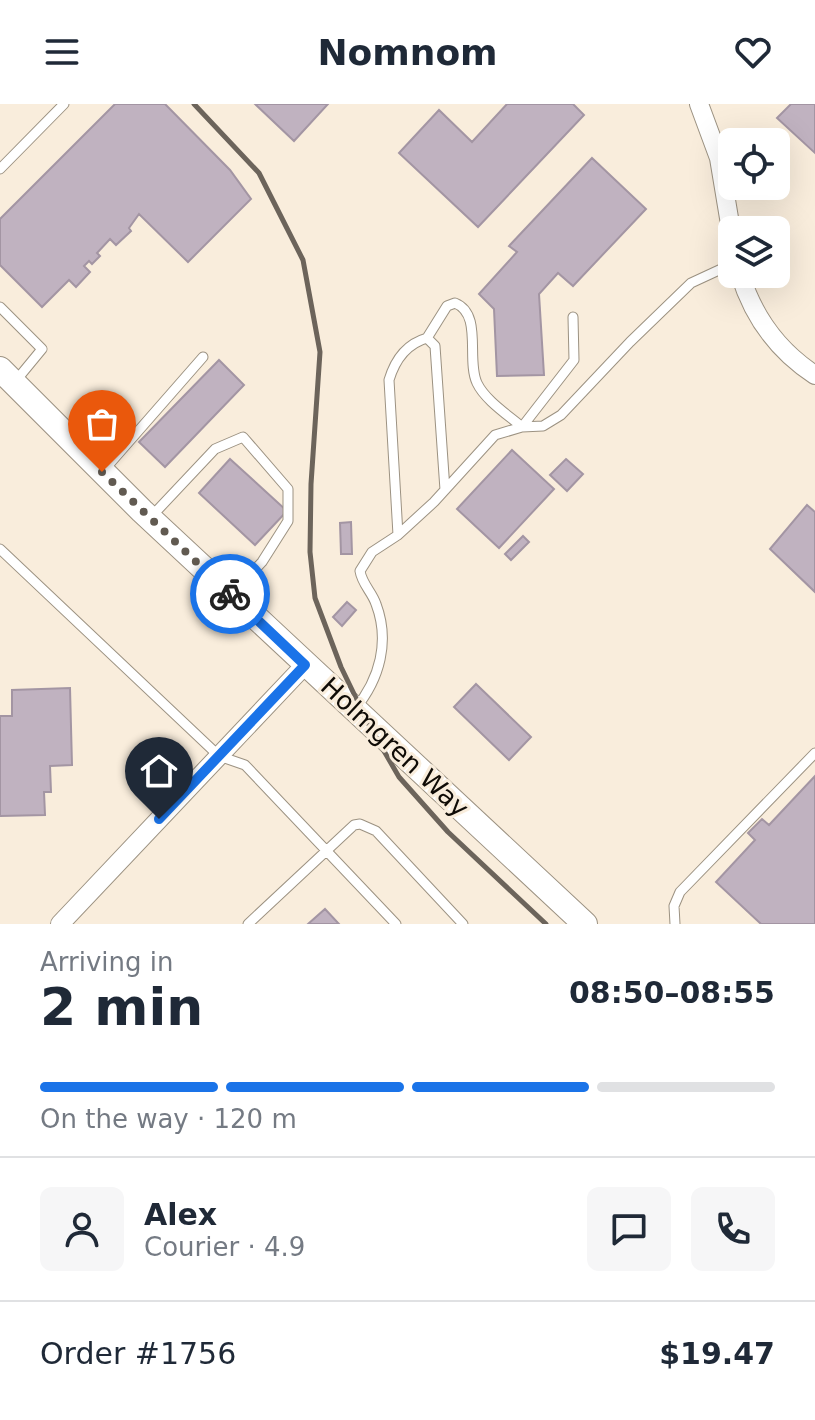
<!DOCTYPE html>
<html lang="en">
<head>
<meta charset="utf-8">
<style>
  body { margin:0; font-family:"DejaVu Sans",sans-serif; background:#f6f6f7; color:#1f2937; height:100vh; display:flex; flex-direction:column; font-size:30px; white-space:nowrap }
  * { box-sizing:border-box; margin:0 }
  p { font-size:26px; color:#747a83 }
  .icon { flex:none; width:44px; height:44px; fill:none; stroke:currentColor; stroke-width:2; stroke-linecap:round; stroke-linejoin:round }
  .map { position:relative; height:820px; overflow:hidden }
  .sheet { display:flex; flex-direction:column; background:#fff; flex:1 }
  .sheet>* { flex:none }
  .fabs { position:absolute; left:718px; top:24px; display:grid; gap:16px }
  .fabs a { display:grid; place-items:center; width:72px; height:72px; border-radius:12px; background:#fff; box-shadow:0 8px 32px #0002; font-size:40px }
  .pin { position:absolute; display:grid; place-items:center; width:68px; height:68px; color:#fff; margin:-82px -34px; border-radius:50% 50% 50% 0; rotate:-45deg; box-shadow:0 0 8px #0007 }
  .pin .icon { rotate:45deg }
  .courier { position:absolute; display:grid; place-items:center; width:80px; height:80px; margin:-40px; border:6px solid #1a73e8; border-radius:50%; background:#fff; color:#222; box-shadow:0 2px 10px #0007 }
  .overview em { font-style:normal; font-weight:800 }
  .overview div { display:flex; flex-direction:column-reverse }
  .overview { display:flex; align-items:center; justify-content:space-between; height:136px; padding:0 40px }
  h1 { font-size:52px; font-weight:800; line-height:60px }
  .bar { display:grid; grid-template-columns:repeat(4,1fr); gap:12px 8px; align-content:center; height:96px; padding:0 40px }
  .bar i { height:10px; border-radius:6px; background:#e0e1e3 }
  .bar .current { background:#1a73e8 }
  .bar p { grid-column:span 4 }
  .line { display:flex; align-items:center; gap:20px; padding:0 40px; border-top:2px solid #e0e1e3 }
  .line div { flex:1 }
  .round { display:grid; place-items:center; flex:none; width:84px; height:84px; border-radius:12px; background:#f6f6f7 }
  header { display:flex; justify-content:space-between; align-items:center; height:104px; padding:0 40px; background:#fff; font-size:36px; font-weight:800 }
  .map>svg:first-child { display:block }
  .building { fill:#c0b2c0; stroke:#a395a3; stroke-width:2 }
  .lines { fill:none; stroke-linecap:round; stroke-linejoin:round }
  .service-casing { stroke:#9c9282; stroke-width:11 }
  .minor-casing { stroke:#9c9282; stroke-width:20 }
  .tertiary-casing { stroke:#9c9282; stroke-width:26 }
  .service { stroke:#fff; stroke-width:9 }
  .minor { stroke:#fff; stroke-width:18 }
  .tertiary { stroke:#fff; stroke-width:24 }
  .rail { stroke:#6c645b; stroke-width:5 }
  .done { stroke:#615a51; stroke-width:8; stroke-dasharray:0 14.4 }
  .route { stroke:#1a73e8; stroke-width:10 }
  .labels { text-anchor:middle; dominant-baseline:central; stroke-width:6; stroke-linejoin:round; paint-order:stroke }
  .street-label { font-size:26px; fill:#0f0b06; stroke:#f9eddc }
</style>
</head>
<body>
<header><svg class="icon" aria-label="menu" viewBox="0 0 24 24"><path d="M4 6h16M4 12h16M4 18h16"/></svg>Nomnom<svg class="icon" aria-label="heart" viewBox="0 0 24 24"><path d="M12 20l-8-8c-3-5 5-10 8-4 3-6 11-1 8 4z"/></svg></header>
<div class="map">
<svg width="815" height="820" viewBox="0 0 815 820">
  <rect width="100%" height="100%" fill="#f9eddc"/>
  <!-- building -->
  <path class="building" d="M115 0H165L230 66 251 95 188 158 139 110 129 124 131 127 116 141 110 135 97 149 100 152 92 160 89 157 84 162 90 168 76 183 69 176 42 203 0 161V115Z
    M255 0H328L294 37Z
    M507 0H573L584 11 478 123 399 49 439 6 472 38Z
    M791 0H815V49L777 14Z
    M592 54 646 105 573 182 558 169 539 190 544 271 497 272 494 205 479 190 517 148 509 142Z
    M219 256 244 281 165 363 139 338Z
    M512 346 554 385 499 444 457 405Z
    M230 355 287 407 255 441 199 389Z
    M566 355 583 370 567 387 550 371Z
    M807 401 815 408V488L770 445Z
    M351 418 352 450H341L340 419Z
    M523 432 529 438 511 456 505 450Z
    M347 498 356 506 342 522 333 513Z
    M476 580 531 633 509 656 454 603Z
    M70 584 72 661 50 662 51 688H44L45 711 0 712V612H12V586Z
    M815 672V820H761L716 778 755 736 748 729 762 715 769 721Z
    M325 805 339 820H308Z"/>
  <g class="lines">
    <!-- service casing -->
    <g class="service-casing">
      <path id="service" d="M0 65 64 0
        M0 203 42 245 14 279
        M427 234 447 202 455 199C483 210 466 256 477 279 485 296 508 311 522 323L574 256 573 213
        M105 365 203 253
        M150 414 215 345 243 333 288 385V417L262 458 233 489
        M398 431 389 276C395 256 406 240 427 234L435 242 445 386
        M0 445 219 652 245 661 396 820
        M355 605C380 575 390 537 376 500 372 488 362 480 360 467L372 448 398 431 434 398 495 331 522 323 543 322 561 311 630 238 691 179 732 160
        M248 820 354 721 360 720 376 727 463 820
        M675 820 674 802 680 788 815 649"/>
    </g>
    <!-- minor casing -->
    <g class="minor-casing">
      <path id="minor" d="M699 0 719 54 732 132
        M740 170C753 212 778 247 815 271
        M60 820 305 561"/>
    </g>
    <!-- tertiary casing -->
    <g class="tertiary-casing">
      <path id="tertiary" d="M0 265 142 407 585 820"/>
    </g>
    <!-- service -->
    <use href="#service" class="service"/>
    <!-- minor -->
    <use href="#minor" class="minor"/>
    <!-- tertiary -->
    <use href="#tertiary" class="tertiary"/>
    <!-- rail -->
    <path class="rail" d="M194 0 259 69 303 156 320 248 311 380 310 448 315 494 341 563 369 621 399 673 448 728 546 820"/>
  </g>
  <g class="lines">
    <!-- done -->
    <path class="done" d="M102 368 230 490"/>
    <!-- route -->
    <path class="route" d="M159 715 305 561 230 490"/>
  </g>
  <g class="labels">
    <!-- street labels -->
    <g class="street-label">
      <text transform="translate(395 643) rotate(43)">Holmgren Way</text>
    </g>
  </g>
</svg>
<div class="fabs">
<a><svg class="icon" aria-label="locate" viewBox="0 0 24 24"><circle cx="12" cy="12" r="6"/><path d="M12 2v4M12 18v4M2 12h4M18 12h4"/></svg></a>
<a><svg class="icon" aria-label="layers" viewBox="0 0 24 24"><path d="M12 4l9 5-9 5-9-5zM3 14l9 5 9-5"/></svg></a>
</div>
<div class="pin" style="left:102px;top:368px;background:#ea580c"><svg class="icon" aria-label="bag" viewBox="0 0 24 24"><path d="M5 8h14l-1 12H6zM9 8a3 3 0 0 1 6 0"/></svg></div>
<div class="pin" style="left:159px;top:715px;background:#1f2937"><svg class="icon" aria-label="home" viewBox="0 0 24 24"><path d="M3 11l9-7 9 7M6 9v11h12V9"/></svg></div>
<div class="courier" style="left:230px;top:490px"><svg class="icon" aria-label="bike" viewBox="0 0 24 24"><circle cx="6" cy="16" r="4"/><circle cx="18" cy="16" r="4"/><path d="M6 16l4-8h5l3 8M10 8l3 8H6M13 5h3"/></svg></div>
</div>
<section class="sheet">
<div class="overview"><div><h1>2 min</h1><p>Arriving in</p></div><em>08:50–08:55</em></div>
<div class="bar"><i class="current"></i><i class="current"></i><i class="current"></i><i></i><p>On the way · 120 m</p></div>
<div class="line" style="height:144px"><a class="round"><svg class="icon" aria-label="person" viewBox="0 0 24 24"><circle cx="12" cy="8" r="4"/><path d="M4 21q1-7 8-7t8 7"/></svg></a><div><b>Alex</b><p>Courier · 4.9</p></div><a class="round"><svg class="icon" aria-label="chat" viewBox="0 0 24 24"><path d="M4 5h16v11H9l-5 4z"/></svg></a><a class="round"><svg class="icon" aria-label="phone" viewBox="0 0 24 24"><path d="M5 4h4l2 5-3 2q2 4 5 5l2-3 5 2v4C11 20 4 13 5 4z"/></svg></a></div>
<div class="line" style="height:104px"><div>Order #1756</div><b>$19.47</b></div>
</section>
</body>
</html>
